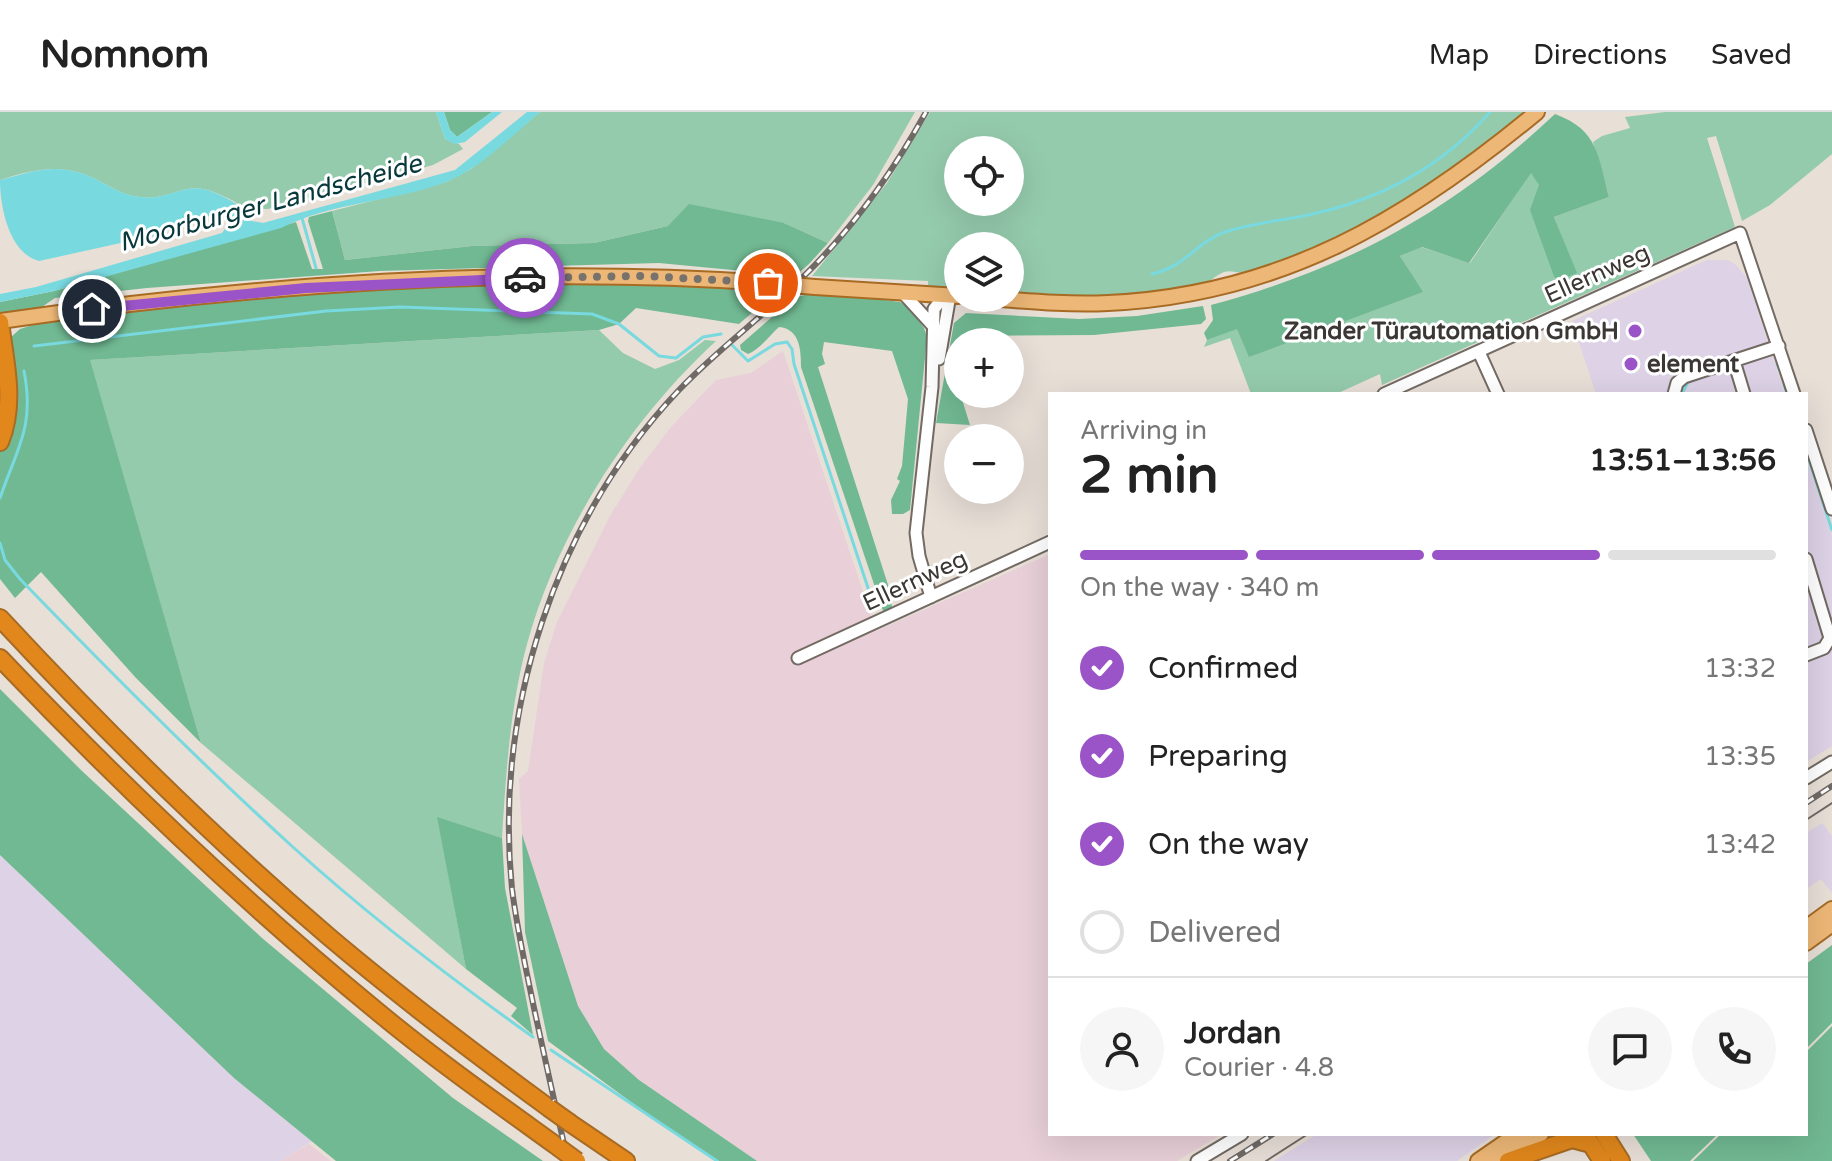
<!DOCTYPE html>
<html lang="en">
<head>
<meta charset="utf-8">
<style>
  body { margin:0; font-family:"Varela Round",sans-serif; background:#f6f6f6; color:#222; height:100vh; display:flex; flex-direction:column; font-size:30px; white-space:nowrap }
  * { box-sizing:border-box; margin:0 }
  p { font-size:26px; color:#767676 }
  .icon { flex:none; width:44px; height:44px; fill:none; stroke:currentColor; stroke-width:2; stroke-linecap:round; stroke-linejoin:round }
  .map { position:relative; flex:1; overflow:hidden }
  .panel { position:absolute; left:1048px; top:280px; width:760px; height:744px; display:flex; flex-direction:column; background:#fff; border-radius:0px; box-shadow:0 8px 32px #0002 }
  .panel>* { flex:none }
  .fabs { position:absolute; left:944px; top:24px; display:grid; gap:16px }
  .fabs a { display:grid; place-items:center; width:80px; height:80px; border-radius:50%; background:#fff; box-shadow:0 8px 32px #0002; font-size:40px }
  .pin { position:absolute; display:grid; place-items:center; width:68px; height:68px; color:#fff; margin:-34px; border:4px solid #fff; border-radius:50%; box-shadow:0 2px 8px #0007 }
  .courier { position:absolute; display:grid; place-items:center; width:80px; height:80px; margin:-40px; border:6px solid #9b54c8; border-radius:50%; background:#fff; color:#222; box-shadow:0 2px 10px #0007 }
  .summary em { font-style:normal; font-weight:700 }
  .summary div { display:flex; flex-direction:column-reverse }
  .summary { display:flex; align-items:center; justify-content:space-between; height:136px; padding:0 32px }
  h1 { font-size:52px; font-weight:700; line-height:60px }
  .bar { display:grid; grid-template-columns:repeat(4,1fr); gap:12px 8px; align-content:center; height:96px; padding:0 32px }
  .bar i { height:10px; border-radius:6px; background:#e0e0e0 }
  .bar .on { background:#9b54c8 }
  .bar p { grid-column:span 4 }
  .line { display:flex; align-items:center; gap:20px; padding:0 32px; border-top:2px solid #e0e0e0 }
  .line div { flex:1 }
  .round { display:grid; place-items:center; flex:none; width:84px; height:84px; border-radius:42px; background:#f6f6f6 }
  ol { padding:0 32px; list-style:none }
  li { display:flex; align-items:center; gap:24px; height:88px }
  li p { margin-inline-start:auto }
  li .icon { padding:8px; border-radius:50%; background:#9b54c8; color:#fff; stroke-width:4 }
  li:last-child { color:#767676 }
  li i { width:44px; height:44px; border:4px solid #e0e0e0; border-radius:50% }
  header { display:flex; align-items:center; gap:48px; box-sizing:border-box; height:112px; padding:0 40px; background:#fff; border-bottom:2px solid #e0e0e0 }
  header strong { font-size:38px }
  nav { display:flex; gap:44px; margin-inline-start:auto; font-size:28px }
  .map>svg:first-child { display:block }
  .commercial { fill:#ddd2e6 }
  .industrial { fill:#e8cfd8 }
  .green { fill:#95cbad; fill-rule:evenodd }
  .forest { fill:#71b993 }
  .water { fill:#78d9df }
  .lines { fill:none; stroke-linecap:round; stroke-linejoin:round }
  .stream { stroke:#78d9df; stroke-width:3 }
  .minor-casing { stroke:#726a63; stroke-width:15 }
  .major-casing { stroke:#a76b24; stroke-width:18 }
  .highway-casing { stroke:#a76b24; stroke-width:20 }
  .minor { stroke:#fff; stroke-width:11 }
  .major { stroke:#edb777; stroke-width:14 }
  .highway { stroke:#e1871c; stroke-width:16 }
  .tram { stroke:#706a66; stroke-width:2 }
  .rail-casing { stroke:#706a66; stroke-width:6 }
  .rail { stroke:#fff; stroke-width:3; stroke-dasharray:9; stroke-linecap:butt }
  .major-bridge-casing { stroke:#a76b24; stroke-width:18; stroke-linecap:butt }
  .highway-bridge-casing { stroke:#a76b24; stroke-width:20; stroke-linecap:butt }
  .major-bridge { stroke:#edb777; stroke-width:14 }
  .highway-bridge { stroke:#e1871c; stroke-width:16 }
  .done { stroke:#78726d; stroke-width:8; stroke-dasharray:0 14.4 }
  .route { stroke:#9b54c8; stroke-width:10 }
  .poi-dot { fill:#9b54c8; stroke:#fff; stroke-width:3 }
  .labels { text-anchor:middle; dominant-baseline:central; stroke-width:6; stroke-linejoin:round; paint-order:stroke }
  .street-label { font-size:24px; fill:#3b3734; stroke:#fff }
  .poi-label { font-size:24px; font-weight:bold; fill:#3b3734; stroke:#fff; text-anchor:end }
  .water-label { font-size:26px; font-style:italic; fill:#07383b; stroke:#fff }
</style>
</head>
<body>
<header>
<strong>Nomnom</strong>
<nav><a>Map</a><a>Directions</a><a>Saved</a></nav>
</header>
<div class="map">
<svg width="1832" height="1049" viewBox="0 0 1832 1049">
  <rect width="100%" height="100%" fill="#e8dfd7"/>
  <!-- commercial -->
  <path class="commercial" d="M1707 148H1728L1736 153 1747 166 1785 282H1596L1572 209Z
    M1806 345 1832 423V634L1806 650Z
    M1822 711 1832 724V781L1821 767 1806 777V721Z
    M0 743 234 966 312 1029 280 1049H0Z
    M1317 1022H1495L1457 1049H1274Z"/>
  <!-- industrial -->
  <path class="industrial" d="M783 239 876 519 1050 442V1022H1222L1177 1049H757L639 968 604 937 578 894 522 722 519 667 528 659 544 551 557 510 610 404 639 357 671 315 716 268 751 261Z
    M309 1032 331 1049H280Z"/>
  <!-- green -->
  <path class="green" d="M0 0H436L445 27 459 32 463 37 433 53 268 97H243C236 89 231 88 223 84 184 64 176 89 140 85 119 83 103 69 84 62 54 52 29 59 0 68Z
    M540 0H915L873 73 828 131 784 111 668 114 594 131 472 134 345 148 332 99 446 70 471 57Z
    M930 0H1523C1443 74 1357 125 1254 161 1244 164 1234 157 1224 160 1215 163 1209 172 1198 175 1137 189 1072 185 1010 181V134H958V177L928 174V169L812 164 887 71ZM958 38H1010V90H958Z
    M1665 0H1832V42L1770 93 1742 109 1716 24 1707 26 1735 115 1382 273 1380 262 1336 282H1251L1230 226 1204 235 1207 228 1237 216 1250 244 1422 180 1400 144 1421 135 1470 151 1531 60 1540 72 1555 170 1576 161 1554 105 1609 85 1593 30 1602 24 1630 16 1625 5Z
    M599 218 623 241 655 257 679 248 705 228 716 229C630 308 558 419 527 532 510 595 506 661 502 726L438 706 466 857 201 631 89 248Z"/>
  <!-- forest -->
  <path class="forest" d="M444 0H492L457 25 450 18Z
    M1555 2C1599 18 1598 45 1609 85L1554 105 1577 161 1556 170 1530 98 1539 73 1531 61 1469 151 1422 135 1400 144 1423 180 1249 245 1237 217 1207 228 1204 221 1213 208 1211 193C1348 156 1451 100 1555 2Z
    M689 92 784 111 828 131 809 152 739 212 636 196 619 212 599 218 90 248 201 631 136 566 41 460 15 486 0 467V340L11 315 10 226 20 217 36 212C279 177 528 157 773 179L785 163 659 151 380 159 147 176 55 186 39 197 0 202V190L54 179 296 110 312 157H323L308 109 309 105 332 99 345 148 472 134 594 131 668 114Z
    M821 180 900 190 916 199 914 201 924 216 927 225 910 398 903 402H892L891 388 900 369 897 367 902 354 908 287 892 239 824 230 822 242 825 252 818 255 890 479 892 496 883 499 801 255C801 238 800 217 779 215 769 224 759 238 748 242L741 238 740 233 795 185Z
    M1203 194 1206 207 1201 212 1094 223 967 224 965 230H958V254L955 265 970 313 936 311 954 211 966 201 1079 207 1137 204Z
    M0 577 82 659 262 826 453 986 543 1049H336L234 966 0 743Z
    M437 705 502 726 505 776 533 923 511 904 517 896 466 857Z
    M522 722 578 894 604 937 639 968 757 1049H719L646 1001 548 929 525 820Z
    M1832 833V911L1806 937V852Z
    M1832 914V1049H1693L1721 1022H1806V940Z
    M1633 1022H1718L1690 1049H1651Z"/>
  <!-- water -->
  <path class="water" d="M436 0H444L450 18 457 25 492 0H502L465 30 455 32 445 27Z
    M527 0H540C511 24 482 56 446 70 394 90 332 90 281 116L54 179 0 190V182L36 175 222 121 229 111 228 105 223 101 196 107 157 123 39 149C9 141 0 95 0 68 30 60 52 51 84 62 103 69 119 83 140 85 175 89 185 64 222 84 236 91 241 93 247 108L263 111 455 58Z"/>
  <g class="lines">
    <!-- stream -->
    <path class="stream" d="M302 106 316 156
      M1152 162C1187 154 1196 130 1225 120 1251 111 1281 109 1308 103 1379 88 1442 55 1490 0
      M1748 162 1754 180
      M1757 189 1768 222
      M732 233 748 249 775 232 787 230 792 237 794 252 872 488
      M34 234 326 199 400 195 592 202 619 212 659 244 676 246 703 225 721 222
      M1777 252 1780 259
      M1784 272 1787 282
      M1682 282 1688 270 1709 262
      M1806 339 1832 418
      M0 386C17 336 35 315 24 259
      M0 431 5 448 20 467C109 559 199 650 294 736 369 804 450 866 533 925
      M551 938 717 1049"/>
    <!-- minor casing -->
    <g class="minor-casing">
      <path id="minor" d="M902 180 934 215
        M1479 240 1498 282
        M939 247 950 183
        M1734 249 1744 282
        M1384 282 1740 121 1794 282
        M1674 282 1677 271 1684 265 1779 234
        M1806 318 1832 397
        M1806 447 1830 526 1824 536 1806 543
        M931 485 919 444 916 421 932 275 934 197 941 188 948 184
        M798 546 1050 430
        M1806 666 1832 650
        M1197 1049 1242 1022"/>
    </g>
    <!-- major casing -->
    <g class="major-casing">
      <path id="major" d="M815 175 958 184
        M987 186C1027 189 1068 193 1108 191 1281 183 1408 107 1537 0
        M0 209C253 173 513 153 768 171
        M1806 816 1832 797
        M1806 831 1832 812
        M1478 1049 1517 1022
        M1496 1049 1541 1022"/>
    </g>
    <!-- highway casing -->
    <g class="highway-casing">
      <path id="highway" d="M0 210C5 250 16 291 0 330
        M0 506C104 618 212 725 328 824 400 885 474 941 549 996
        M0 546C119 671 244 790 378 900 436 948 497 991 558 1035
        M570 1011 626 1049
        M1604 1022 1621 1049
        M1585 1023 1602 1049
        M1508 1049 1572 1027 1591 1032"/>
    </g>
    <!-- minor -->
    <use href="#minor" class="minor"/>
    <!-- major -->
    <use href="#major" class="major"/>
    <!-- highway -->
    <use href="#highway" class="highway"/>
    <!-- tram -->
    <path class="tram" d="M1806 708 1832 691
      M1266 1049 1308 1022"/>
    <!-- rail casing -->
    <g class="rail-casing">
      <path id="rail" d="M1806 691 1832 674
        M568 1049C556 998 545 947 534 896 526 857 517 817 512 777 494 598 555 409 679 278 718 237 764 204 804 164 853 116 893 60 926 0
        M1230 1049 1273 1022"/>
    </g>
    <!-- rail -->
    <use href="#rail" class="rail"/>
    <!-- major-bridge casing -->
    <g class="major-bridge-casing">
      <path id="major-bridge" d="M768 171 815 175"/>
    </g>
    <!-- highway-bridge casing -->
    <g class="highway-bridge-casing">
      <path id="highway-bridge" d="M549 996 570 1011
        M558 1035 577 1049"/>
    </g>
    <!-- major-bridge -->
    <use href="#major-bridge" class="major-bridge"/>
    <!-- highway-bridge -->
    <use href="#highway-bridge" class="highway-bridge"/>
  </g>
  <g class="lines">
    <!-- done -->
    <path class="done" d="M525 166 646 164 768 171"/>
    <!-- route -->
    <path class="route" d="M92 197 306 176 525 166"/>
  </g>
  <!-- markers -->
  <g class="poi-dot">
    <circle cx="1635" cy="219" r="8"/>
    <circle cx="1631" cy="252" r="8"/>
  </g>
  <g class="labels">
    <!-- street labels -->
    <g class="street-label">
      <text transform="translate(1597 162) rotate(-24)">Ellernweg</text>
      <text transform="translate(915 469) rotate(-25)">Ellernweg</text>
    </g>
    <!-- poi labels -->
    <g class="poi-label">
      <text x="1619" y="219">Zander Türautomation GmbH</text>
      <text x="1647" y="252" text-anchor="start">element</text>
    </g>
    <!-- water labels -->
    <g class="water-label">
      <text transform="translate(270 91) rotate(-15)">Moorburger Landscheide</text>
    </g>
  </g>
</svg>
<div class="fabs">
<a><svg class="icon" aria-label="locate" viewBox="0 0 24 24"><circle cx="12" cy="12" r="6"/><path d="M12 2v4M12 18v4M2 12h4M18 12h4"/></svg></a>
<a><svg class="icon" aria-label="layers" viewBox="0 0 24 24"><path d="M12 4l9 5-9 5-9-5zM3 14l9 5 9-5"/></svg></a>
<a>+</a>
<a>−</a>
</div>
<div class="pin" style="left:768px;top:171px;background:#ea580c"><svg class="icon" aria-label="bag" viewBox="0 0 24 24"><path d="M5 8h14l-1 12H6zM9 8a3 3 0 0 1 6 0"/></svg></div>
<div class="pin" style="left:92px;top:197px;background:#1f2937"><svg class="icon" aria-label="home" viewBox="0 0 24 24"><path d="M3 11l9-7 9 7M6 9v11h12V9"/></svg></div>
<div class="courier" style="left:525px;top:166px"><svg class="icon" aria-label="car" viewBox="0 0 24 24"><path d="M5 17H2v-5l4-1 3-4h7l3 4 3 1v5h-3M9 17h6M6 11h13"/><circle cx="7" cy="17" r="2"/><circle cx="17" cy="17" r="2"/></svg></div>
<section class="panel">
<div class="summary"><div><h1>2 min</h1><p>Arriving in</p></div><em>13:51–13:56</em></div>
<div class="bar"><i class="on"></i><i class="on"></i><i class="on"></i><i></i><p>On the way · 340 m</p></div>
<ol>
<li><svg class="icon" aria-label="check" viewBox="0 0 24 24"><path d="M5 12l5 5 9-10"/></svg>Confirmed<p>13:32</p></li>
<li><svg class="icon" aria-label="check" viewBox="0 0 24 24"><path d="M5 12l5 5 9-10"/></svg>Preparing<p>13:35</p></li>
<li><svg class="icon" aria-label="check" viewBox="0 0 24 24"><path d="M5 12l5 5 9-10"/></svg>On the way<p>13:42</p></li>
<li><i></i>Delivered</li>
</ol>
<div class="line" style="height:144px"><a class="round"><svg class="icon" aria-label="person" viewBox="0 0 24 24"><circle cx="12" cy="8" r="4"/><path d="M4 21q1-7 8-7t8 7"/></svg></a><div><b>Jordan</b><p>Courier · 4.8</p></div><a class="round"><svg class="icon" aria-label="chat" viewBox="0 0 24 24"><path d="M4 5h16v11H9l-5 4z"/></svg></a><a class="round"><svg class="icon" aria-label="phone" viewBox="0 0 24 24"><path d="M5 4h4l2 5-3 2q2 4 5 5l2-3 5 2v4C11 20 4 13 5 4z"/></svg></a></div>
</section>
</div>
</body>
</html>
